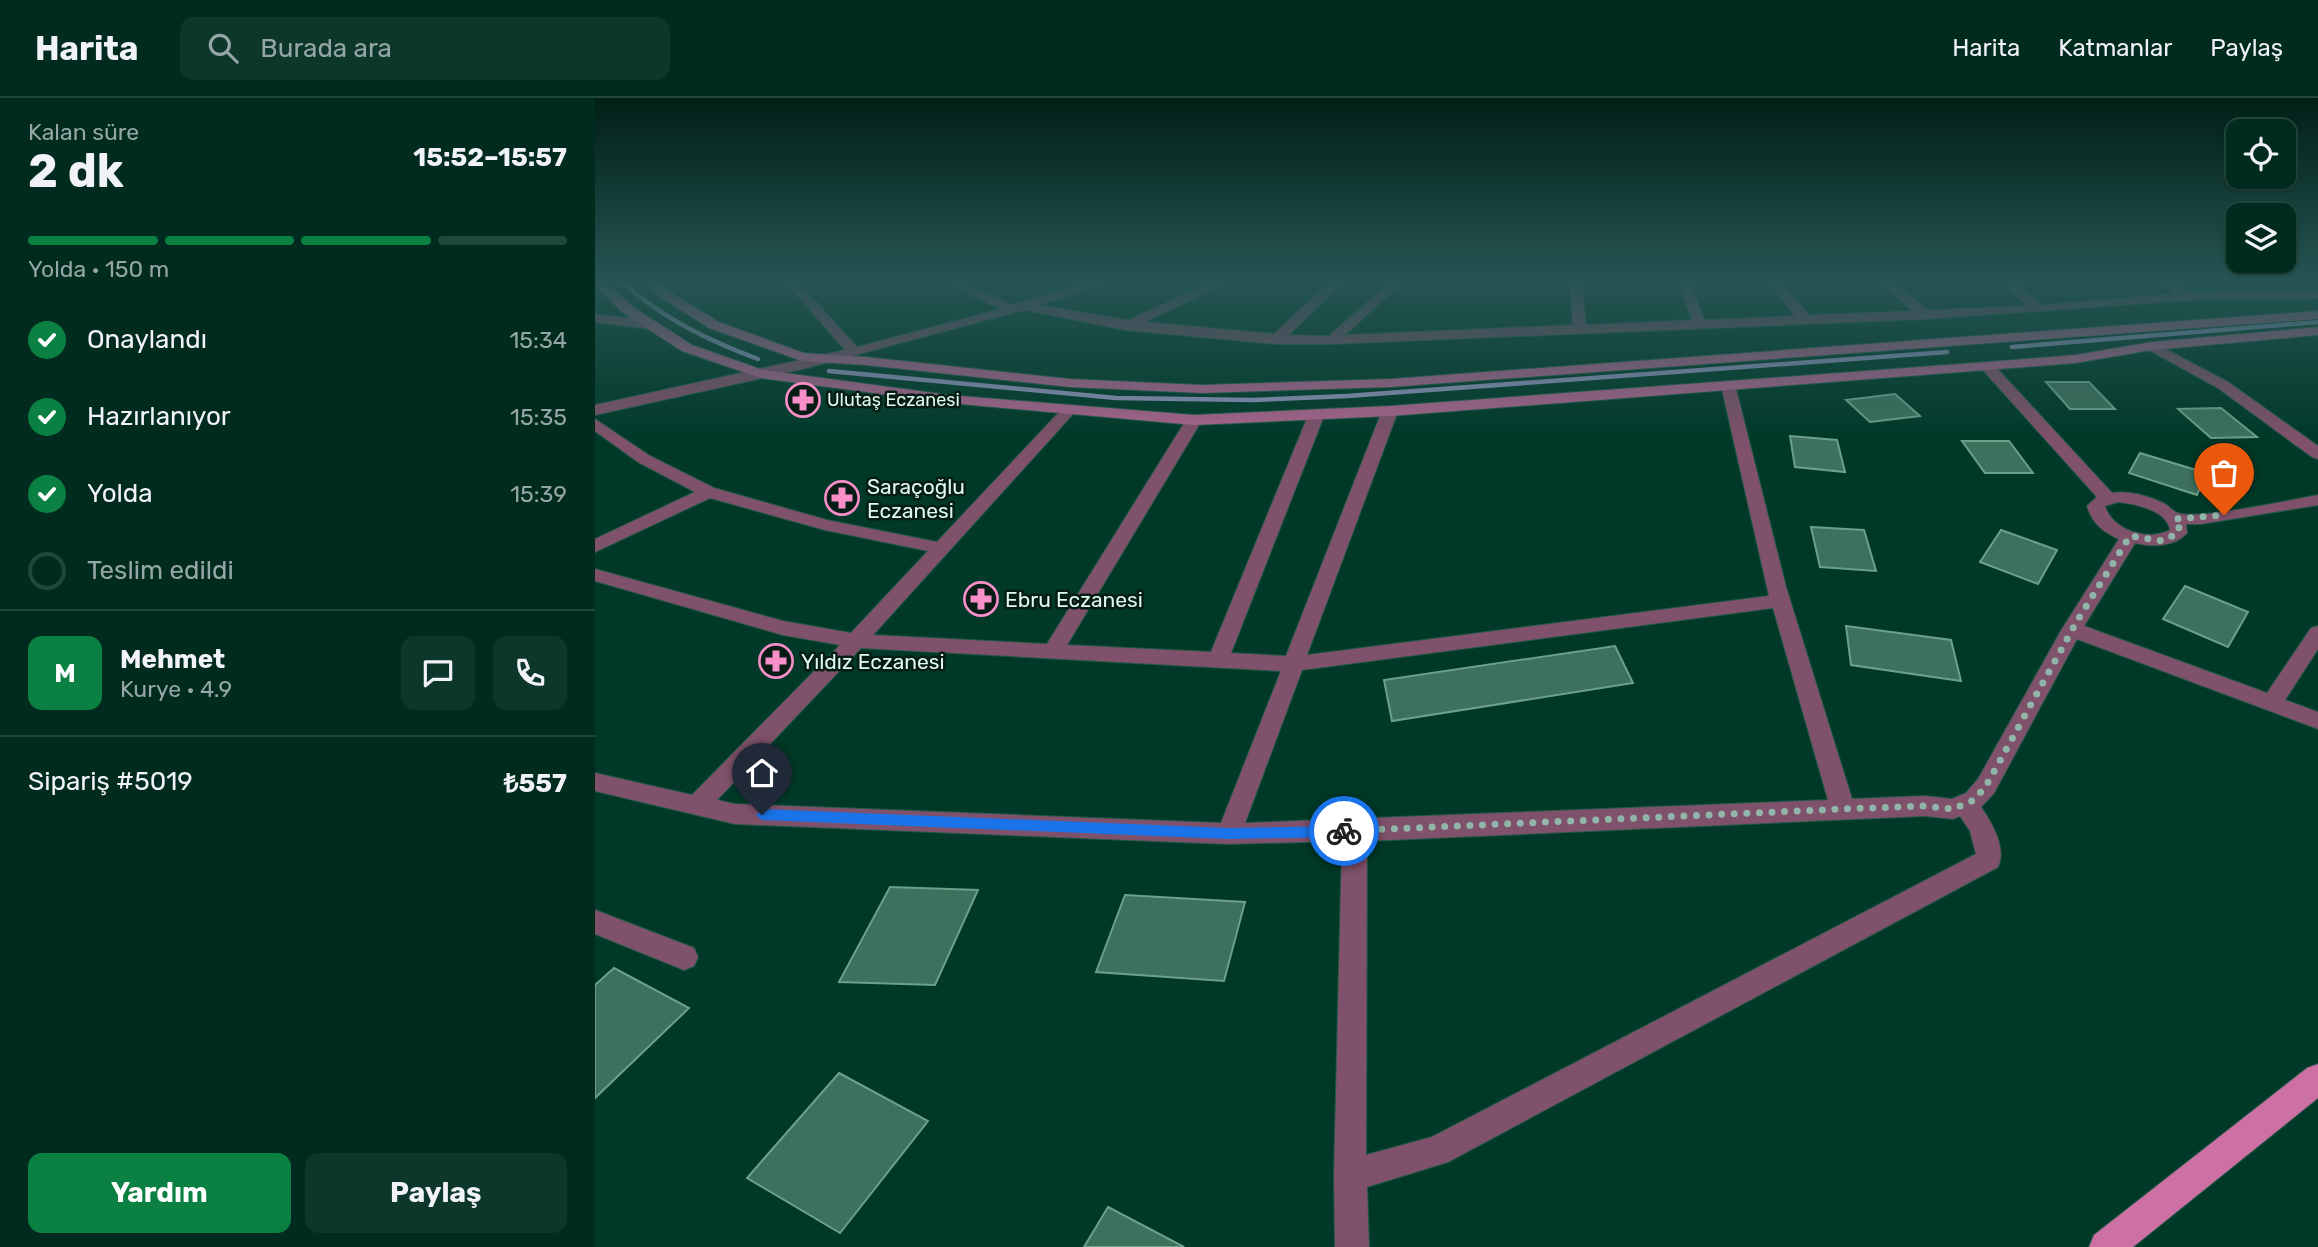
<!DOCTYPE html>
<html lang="tr">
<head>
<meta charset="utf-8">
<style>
  body { margin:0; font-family:Rubik,sans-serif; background:#0e372b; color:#f1f3f6; height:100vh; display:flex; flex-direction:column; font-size:26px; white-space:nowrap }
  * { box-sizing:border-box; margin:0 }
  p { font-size:23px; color:#95a7a4 }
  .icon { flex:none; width:38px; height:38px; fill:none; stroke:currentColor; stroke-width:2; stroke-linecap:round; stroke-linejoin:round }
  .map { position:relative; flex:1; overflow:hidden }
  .panel { display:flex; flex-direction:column; background:#002b1e; width:595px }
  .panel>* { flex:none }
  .buttons { position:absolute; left:1631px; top:21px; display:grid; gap:14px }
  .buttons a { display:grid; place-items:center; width:70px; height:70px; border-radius:14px; background:#002b1e; box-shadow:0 2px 5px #0004,0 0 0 2px #22473c; font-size:35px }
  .pin { position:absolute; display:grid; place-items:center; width:60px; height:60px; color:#fff; margin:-72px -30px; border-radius:50% 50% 50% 0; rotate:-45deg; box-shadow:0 0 7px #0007 }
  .pin .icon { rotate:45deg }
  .courier { position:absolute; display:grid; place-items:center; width:70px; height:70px; margin:-35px; border:5px solid #1a73e8; border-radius:50%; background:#fff; color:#222; box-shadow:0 2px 9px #0007 }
  .overview em { font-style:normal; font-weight:700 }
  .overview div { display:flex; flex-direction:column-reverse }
  .overview { display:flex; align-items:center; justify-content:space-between; height:119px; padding:0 28px }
  h1 { font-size:46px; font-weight:700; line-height:52px }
  .bar { display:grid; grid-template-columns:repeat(4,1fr); gap:10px 7px; align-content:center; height:84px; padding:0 28px }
  .bar i { height:9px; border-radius:5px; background:#22473c }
  .bar .selected { background:#0b8043 }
  .bar p { grid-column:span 4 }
  .line { display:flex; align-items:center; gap:18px; padding:0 28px; border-top:2px solid #22473c }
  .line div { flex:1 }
  .round { display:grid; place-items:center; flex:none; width:74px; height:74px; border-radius:14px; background:#0e372b }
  ol { padding:0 28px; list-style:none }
  li { display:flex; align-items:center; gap:21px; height:77px }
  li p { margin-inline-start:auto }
  li .icon { padding:7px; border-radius:50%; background:#0b8043; color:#fff; stroke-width:4 }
  li:last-child { color:#95a7a4 }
  li i { width:38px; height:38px; border:4px solid #22473c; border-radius:50% }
  .button { display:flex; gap:14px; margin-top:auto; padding:14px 28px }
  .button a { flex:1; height:80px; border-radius:14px; background:#0b8043; color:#fff; font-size:28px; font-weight:700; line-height:80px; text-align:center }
  .button a+a { background:#0e372b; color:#f1f3f6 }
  header { display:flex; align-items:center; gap:42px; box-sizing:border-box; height:98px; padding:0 35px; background:#002b1e; border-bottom:2px solid #22473c }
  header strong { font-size:33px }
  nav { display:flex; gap:38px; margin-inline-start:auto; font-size:24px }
  .search { width:490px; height:63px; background:#0e372b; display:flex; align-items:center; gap:18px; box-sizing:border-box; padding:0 24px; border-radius:14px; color:#95a7a4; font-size:26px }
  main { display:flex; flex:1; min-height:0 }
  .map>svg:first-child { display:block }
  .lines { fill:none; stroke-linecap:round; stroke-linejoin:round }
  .stream { stroke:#8c90b8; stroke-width:4.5 }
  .building { fill:#3d705d; stroke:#6ca08b; stroke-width:2 }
  .street-casing { stroke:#245848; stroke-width:2 }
  .secondary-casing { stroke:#245848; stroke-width:2 }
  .primary-casing { stroke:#245848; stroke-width:2 }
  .street { fill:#7f516a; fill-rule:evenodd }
  .secondary { fill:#ab638b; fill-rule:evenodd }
  .primary { fill:#cd70a4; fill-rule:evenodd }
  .route { fill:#1a73e8 }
  .done { stroke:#91b6a9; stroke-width:7; stroke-dasharray:0 12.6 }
  .labels { text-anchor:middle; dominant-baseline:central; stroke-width:5; stroke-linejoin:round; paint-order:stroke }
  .far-poi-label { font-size:18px; fill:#dffaee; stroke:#061c14; text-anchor:start }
  .poi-label { font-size:21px; fill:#dffaee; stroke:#061c14; text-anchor:start }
</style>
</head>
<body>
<header>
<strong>Harita</strong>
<div class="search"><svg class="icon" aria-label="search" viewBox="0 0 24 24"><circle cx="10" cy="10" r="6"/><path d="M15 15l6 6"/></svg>Burada ara</div>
<nav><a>Harita</a><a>Katmanlar</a><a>Paylaş</a></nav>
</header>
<main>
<section class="panel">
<div class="overview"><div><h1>2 dk</h1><p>Kalan süre</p></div><em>15:52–15:57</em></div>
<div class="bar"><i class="selected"></i><i class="selected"></i><i class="selected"></i><i></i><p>Yolda · 150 m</p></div>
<ol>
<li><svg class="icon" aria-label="check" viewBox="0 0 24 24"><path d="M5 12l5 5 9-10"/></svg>Onaylandı<p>15:34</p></li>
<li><svg class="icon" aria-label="check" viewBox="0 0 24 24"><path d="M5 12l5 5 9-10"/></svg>Hazırlanıyor<p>15:35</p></li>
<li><svg class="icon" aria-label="check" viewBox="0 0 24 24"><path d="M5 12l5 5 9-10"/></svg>Yolda<p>15:39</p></li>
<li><i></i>Teslim edildi</li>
</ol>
<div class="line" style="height:126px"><b class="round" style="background:#0b8043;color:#fff">M</b><div><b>Mehmet</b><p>Kurye · 4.9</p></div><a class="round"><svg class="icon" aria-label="chat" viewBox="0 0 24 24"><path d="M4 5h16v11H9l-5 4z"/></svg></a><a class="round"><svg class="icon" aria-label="phone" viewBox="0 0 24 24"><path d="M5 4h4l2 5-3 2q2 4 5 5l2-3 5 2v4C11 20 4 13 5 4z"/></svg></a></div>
<div class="line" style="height:91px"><div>Sipariş #5019</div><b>₺557</b></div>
<div class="button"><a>Yardım</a><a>Paylaş</a></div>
</section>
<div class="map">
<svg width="1723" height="1149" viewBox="0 0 1723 1149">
  <rect width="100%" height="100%" fill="#003928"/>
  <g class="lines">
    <!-- stream -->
    <path class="stream" d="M25 182C65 219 112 242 163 261
      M1417 249 1723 224
      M234 273 521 300 658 302 752 298 1352 254"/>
  </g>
  <!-- building -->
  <path class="building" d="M1451 284H1494L1520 311H1475Z
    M1300 296 1325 318 1275 324 1251 302Z
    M1626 310 1662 339 1616 340 1583 311Z
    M1195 338 1242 342 1250 374 1200 369Z
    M1367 343H1414L1438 375H1390Z
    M1545 355 1611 375 1602 397 1534 375Z
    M1216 429 1269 432 1281 473 1225 469Z
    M1406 432 1462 452 1443 486 1385 464Z
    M1590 488 1653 514 1633 549 1568 521Z
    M1251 528 1356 542 1366 583 1256 567Z
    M1020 548 1038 585 797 623 789 582Z
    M295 789 383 792 340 887 244 884Z
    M530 797 650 804 629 883 501 874Z
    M19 870 94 910 0 1000V887Z
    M244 975 333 1023 245 1135 152 1080Z
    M513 1109 589 1149H489Z"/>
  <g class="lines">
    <!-- street casing -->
    <g class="street-casing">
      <path id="street" d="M189 182H201L262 249 406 211 347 182H362L418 207 497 182H514L512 185 444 207 533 222 622 182H637L550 224 679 236 737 182H750L694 237 734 238 797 182H810L750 237 978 227 974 182H986L991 227 1097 222 1083 182H1095L1109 222 1200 218 1172 182H1184L1214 217 1318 213 1282 182H1295L1333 212 1432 208 1405 182H1418L1446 207 1580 196 1563 182H1576L1595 195 1723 192V200H1623L1331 221 737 246H681L531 232 429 212 208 271 0 317V307L250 252Z
        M0 216 56 223 63 227 56 231 0 224Z
        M1557 244 1633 284 1723 348V361L1717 359 1623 290 1552 251 1550 248Z
        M1392 264 1397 265 1517 395C1533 392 1555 398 1570 406 1574 408 1578 414 1583 415 1599 423 1700 401 1723 397V407L1606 426H1591L1592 435C1579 449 1557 449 1540 445L1489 528 1672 595 1716 530 1723 528V551L1690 602 1723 614V631L1482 541 1399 695 1386 709C1397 725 1412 750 1403 769L853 1064 772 1089 774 1149H740L739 1078 747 743 634 746 140 726 0 693V675L97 697 245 547 188 537 0 483V471L188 523 256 535 333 453 230 432 115 400 0 454V441L100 394 43 364 0 333V321L55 358 119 390 232 422 342 444 468 310H478L481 313 478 316 278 537 452 546 591 322 594 319H604L607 322 472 547 616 554 713 318 721 313 726 315 729 318 636 555 691 558 787 313 795 308 803 313 712 557 1174 498 1126 287 1133 283 1140 287 1191 489 1257 701 1330 698 1357 701 1371 695 1383 681 1467 531 1524 441C1508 434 1497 425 1492 408L1502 399 1387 271V265ZM1523 404C1540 406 1572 412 1575 432 1553 444 1517 432 1510 408ZM1178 510 1233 702 650 725 707 572ZM266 550 686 573 626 725 140 706 122 702ZM1330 718 1358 721 1365 718 1375 733 1381 756 837 1039 771 1057 772 743Z
        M0 812 99 850 103 859 99 868 89 872 0 836Z"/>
    </g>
    <!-- secondary casing -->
    <g class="secondary-casing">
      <path id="secondary" d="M0 182H9L38 209 97 247 168 272 354 297 599 317 795 308 1392 264 1480 257 1557 244 1723 229V237L1557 252 1480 265 1392 272 795 318 599 327 354 305 166 280 87 253 28 215 0 187Z
        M48 182H60L70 191 124 224 209 255 271 259 475 281 607 287 795 281 1723 213V221L795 289 607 295 475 289 271 267 207 263 114 230 62 197Z"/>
    </g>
    <!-- primary casing -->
    <g class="primary-casing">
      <path id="primary" d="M1723 966V1000L1538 1149H1494L1499 1137 1712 970Z"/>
    </g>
    <!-- street -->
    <use href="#street" class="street"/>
    <!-- secondary -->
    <use href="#secondary" class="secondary"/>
    <!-- primary -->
    <use href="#primary" class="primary"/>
  </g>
  <!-- sky -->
  <linearGradient id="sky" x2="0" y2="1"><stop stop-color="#001f16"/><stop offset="0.53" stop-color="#265453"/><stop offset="1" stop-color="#265453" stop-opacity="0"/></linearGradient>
  <rect width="1723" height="342" fill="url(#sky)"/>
  <!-- route -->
  <path class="route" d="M167 711 634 730 749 728 756 733 749 739 634 741 167 722 161 717Z"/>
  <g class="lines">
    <!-- done -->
    <path class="done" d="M749 733 1248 711 1330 708 1358 711 1379 702 1391 688 1482 523 1535 438 1568 443 1583 435 1584 429 1580 421 1629 417"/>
  </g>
  <!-- icons -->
  <defs>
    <g id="pharmacy-ring" transform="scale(1.75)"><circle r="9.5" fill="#061c14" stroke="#f98fc9" stroke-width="1.5"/><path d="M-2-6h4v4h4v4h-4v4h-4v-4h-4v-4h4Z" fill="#f98fc9"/></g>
  </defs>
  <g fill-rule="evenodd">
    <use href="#pharmacy-ring" x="208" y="302"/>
    <use href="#pharmacy-ring" x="247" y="400"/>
    <use href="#pharmacy-ring" x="386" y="501"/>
    <use href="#pharmacy-ring" x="181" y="563"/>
  </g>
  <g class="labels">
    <!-- far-poi labels -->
    <g class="far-poi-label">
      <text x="232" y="302">Ulutaş Eczanesi</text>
    </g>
    <!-- poi labels -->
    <g class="poi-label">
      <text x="272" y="388">Saraçoğlu<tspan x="272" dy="24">Eczanesi</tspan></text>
      <text x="410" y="501">Ebru Eczanesi</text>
      <text x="206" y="563">Yıldız Eczanesi</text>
    </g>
  </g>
</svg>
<div class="buttons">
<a><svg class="icon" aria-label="locate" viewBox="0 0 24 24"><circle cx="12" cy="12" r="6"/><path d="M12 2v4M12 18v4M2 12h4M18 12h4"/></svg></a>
<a><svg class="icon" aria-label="layers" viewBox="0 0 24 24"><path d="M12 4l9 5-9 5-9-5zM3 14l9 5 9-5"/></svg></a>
</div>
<div class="pin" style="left:1629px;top:417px;background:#ea580c"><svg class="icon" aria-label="bag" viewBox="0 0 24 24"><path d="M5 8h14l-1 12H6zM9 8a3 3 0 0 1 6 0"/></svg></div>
<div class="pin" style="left:167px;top:717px;background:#1f2937"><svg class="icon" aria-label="home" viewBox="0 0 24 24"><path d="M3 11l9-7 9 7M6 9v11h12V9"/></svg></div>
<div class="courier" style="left:749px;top:733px"><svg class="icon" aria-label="bike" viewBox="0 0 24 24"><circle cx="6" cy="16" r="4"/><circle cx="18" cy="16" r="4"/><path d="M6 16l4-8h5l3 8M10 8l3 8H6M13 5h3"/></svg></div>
</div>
</main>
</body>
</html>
